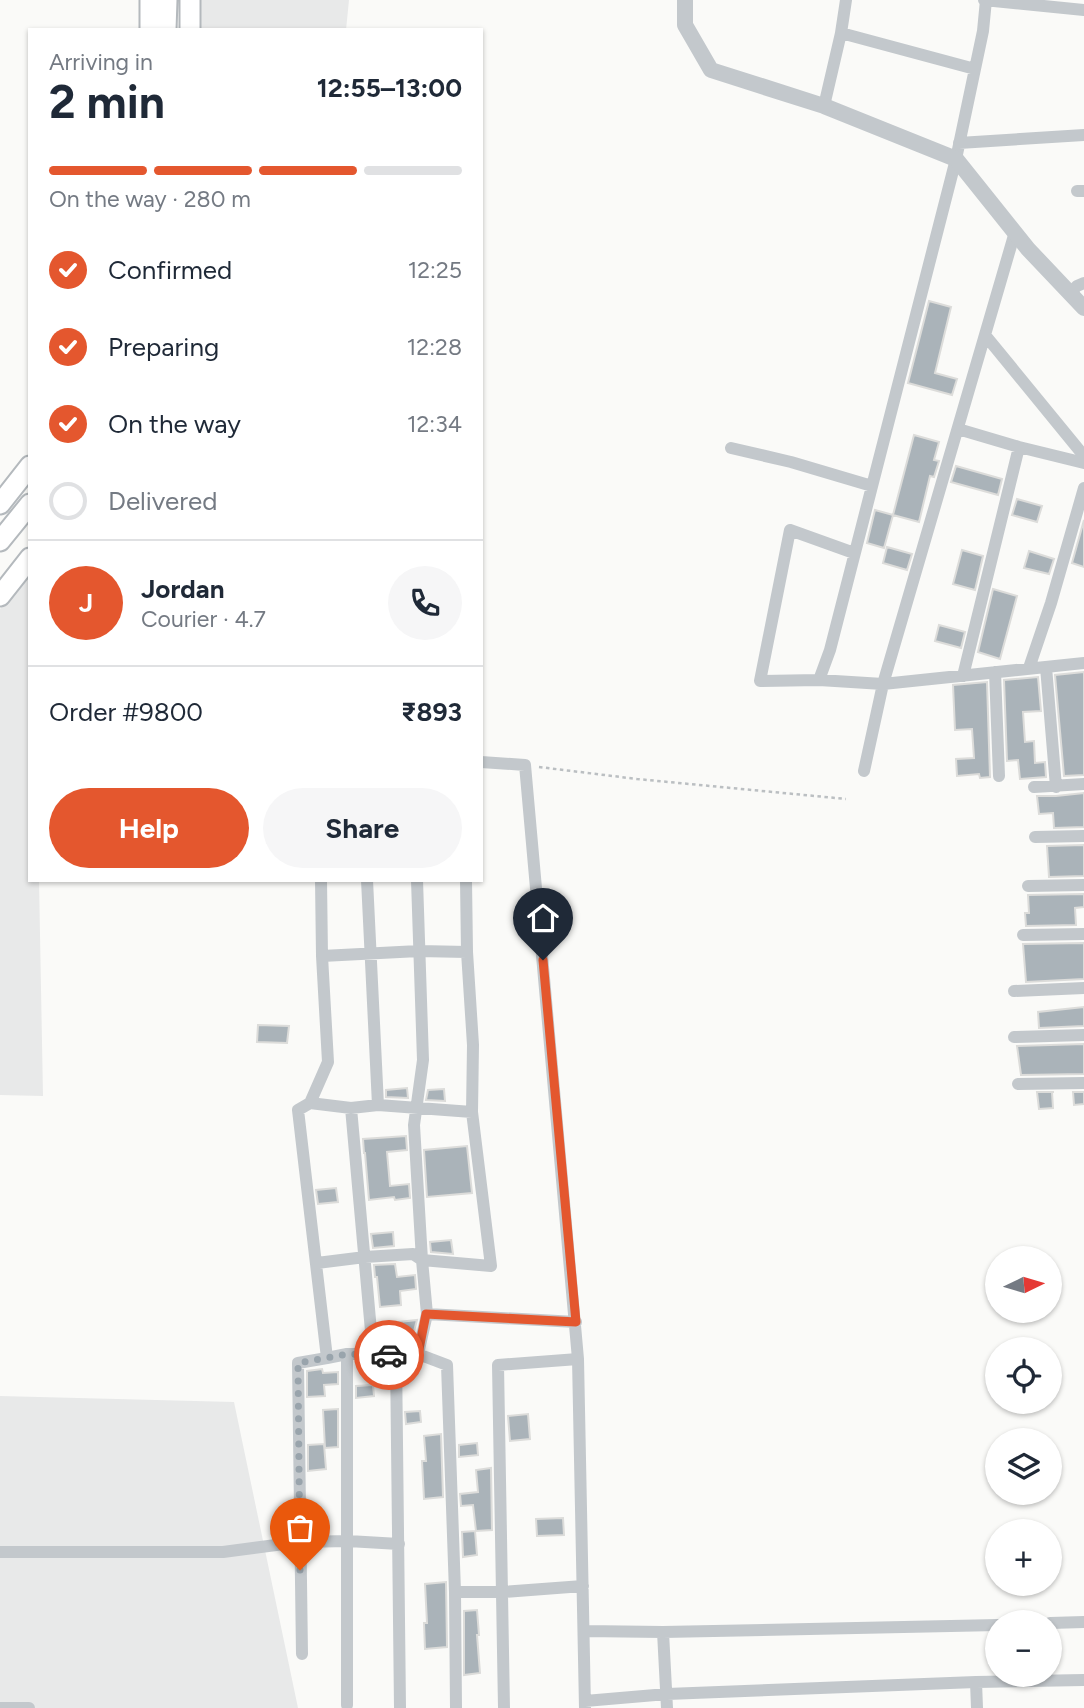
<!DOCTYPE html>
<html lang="en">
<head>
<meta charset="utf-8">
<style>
  body { margin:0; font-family:Figtree,sans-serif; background:#f6f6f7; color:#1f2937; height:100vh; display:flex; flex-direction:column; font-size:26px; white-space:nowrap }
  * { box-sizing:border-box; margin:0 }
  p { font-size:23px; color:#747a83 }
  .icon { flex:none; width:38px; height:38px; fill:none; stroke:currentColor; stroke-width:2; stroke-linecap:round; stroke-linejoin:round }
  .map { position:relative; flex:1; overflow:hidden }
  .sheet { position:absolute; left:28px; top:28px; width:455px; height:854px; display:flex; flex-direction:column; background:#fff; border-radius:0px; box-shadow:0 2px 5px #0004 }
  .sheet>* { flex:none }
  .needle { width:46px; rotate:85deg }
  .fabs { position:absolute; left:985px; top:1246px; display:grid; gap:14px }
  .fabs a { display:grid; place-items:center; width:77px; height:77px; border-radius:50%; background:#fff; box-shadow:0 2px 5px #0004; font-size:35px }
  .pin { position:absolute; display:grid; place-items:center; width:60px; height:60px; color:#fff; margin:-72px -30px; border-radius:50% 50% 50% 0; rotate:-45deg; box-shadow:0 0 7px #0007 }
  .pin .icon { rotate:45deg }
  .courier { position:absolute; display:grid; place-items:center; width:70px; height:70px; margin:-35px; border:5px solid #e4572e; border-radius:50%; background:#fff; color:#222; box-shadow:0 2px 9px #0007 }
  .summary em { font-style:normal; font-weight:700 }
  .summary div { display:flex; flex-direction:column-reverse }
  .summary { display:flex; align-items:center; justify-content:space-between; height:119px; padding:0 21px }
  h1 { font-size:46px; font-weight:700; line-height:52px }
  .bar { display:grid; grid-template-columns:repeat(4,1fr); gap:10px 7px; align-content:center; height:84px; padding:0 21px }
  .bar i { height:9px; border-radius:5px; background:#e0e1e3 }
  .bar .selected { background:#e4572e }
  .bar p { grid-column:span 4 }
  .line { display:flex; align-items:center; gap:18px; padding:0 21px; border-top:2px solid #e0e1e3 }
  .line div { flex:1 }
  .round { display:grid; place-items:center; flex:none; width:74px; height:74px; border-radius:37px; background:#f6f6f7 }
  ol { padding:0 21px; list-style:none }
  li { display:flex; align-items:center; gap:21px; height:77px }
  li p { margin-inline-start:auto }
  li .icon { padding:7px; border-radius:50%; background:#e4572e; color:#fff; stroke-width:4 }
  li:last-child { color:#747a83 }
  li i { width:38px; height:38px; border:4px solid #e0e1e3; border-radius:50% }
  .primary-button { display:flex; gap:14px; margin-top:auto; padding:14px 21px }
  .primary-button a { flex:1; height:80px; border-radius:42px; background:#e4572e; color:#fff; font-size:28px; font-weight:700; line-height:80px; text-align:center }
  .primary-button a+a { background:#f6f6f7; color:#1f2937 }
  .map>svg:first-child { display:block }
  .built { fill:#e8e9e9 }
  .building { fill:#aab3b9; stroke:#dcdcda; stroke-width:2 }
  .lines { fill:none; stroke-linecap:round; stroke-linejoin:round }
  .trunk-casing { stroke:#b4b9bd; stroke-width:23 }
  .path { stroke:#bbbfc2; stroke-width:2.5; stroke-dasharray:3.5 3.5; stroke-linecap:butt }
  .minor { stroke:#c3c8cc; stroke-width:12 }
  .tertiary { stroke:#c3c8cc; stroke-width:16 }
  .trunk { stroke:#fff; stroke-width:19 }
  .done { stroke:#99a4ac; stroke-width:7; stroke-dasharray:0 12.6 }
  .route { stroke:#e4572e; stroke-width:9 }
</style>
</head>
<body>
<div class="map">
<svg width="1084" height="1708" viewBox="0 0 1084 1708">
  <rect width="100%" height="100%" fill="#fafaf8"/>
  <!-- built -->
  <path class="built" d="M192 0H349L346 30H192Z
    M30 572V880H39L43 1096 0 1095V609Z
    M0 1396 234 1402 298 1708H0Z"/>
  <!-- building -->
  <path class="building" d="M929 301 951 307 935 373 957 379 952 395 908 383Z
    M914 435 939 442 934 460 939 461 934 477 930 476 919 522 893 515Z
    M956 466 1002 479 998 495 951 482Z
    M1017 499 1042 506 1037 522 1012 515Z
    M875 510 893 515 884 548 867 543Z
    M1084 520V567L1072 563Z
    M887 547 912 554 907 570 883 563Z
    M962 550 983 556 975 590 953 584Z
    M1029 551 1054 559 1049 574 1024 568Z
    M993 589 1017 596 1000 659 978 652Z
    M939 625 965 632 961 648 935 641Z
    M1084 672V775L1064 776 1055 675Z
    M1038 677 1041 711 1023 712 1025 742 1034 741 1035 763 1045 762 1046 777 1020 779 1018 760 1007 761 1004 680Z
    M987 682 990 777 980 778 979 774 957 776 956 759 974 758 972 729 955 730 953 685Z
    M1084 793V827L1054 828 1053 813 1039 814 1037 796H1056Z
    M1084 845V876L1049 877 1047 846Z
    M1084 894V907L1075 908 1076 925 1026 926 1025 913H1029L1028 895Z
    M1084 943V979L1026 982 1023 944Z
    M1084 1007V1026L1039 1028 1038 1012Z
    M258 1025 289 1026 287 1043 257 1042Z
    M1084 1044V1074L1021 1075 1017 1046Z
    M407 1088 408 1098 386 1097V1090Z
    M444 1089 445 1101 426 1100 428 1090Z
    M1037 1092H1054H1052L1053 1108 1039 1109Z
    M1073 1092H1084V1104L1074 1105Z
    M406 1136 407 1150 387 1152 390 1186 409 1184 410 1198 395 1200 394 1197 369 1200 365 1153H364L363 1139Z
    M467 1146 472 1193 427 1197 424 1150Z
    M336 1188 338 1202 318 1204 316 1190Z
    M393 1232 394 1246 373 1248 371 1234Z
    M451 1240 453 1254 431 1252 430 1242Z
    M395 1264 397 1277 415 1275 416 1289 400 1291 401 1305 380 1307 377 1277H375L374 1265Z
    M417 1320 413 1335 400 1336 399 1322Z
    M322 1369 323 1373 338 1372V1384L324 1385 325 1396 307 1397V1371Z
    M373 1385 374 1396 356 1398V1386Z
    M338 1409V1447L325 1448 323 1410Z
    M420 1411 421 1422 406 1424 405 1412Z
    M528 1414 530 1439 510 1441 508 1416Z
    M441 1434 443 1497 424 1499 422 1461H426L424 1436Z
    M477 1443 478 1455 459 1457V1445Z
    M324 1444 326 1469 308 1471V1445Z
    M491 1468 492 1530 476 1531 473 1505 461 1506 460 1494 478 1492 476 1470Z
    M563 1518 564 1535 537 1536 536 1519Z
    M475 1531 477 1555 463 1557 462 1532Z
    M446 1582 447 1647 425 1649 424 1623H427L425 1584Z
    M477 1610 479 1635H477L480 1673 464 1675V1611Z"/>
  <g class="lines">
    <!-- trunk casing -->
    <g class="trunk-casing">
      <path id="trunk" d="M150 0V30
        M190 0V30
        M166 30 167 0
        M0 504 30 466
        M0 541 30 504
        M0 596 30 558"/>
    </g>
    <!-- path -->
    <path class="path" d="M539 767 637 779 846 799"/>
    <!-- minor -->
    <path class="minor" d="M984 0 1084 10
      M841 33 846 0
      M824 106 841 33 975 69
      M959 143 1084 135
      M1077 191H1084
      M1015 232 883 684 1084 663
      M1070 293 1077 286 1084 283
      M985 335 1084 456
      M958 429 1019 447 1084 463
      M731 448 791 462 872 486
      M1046 667 1056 787
      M1029 668 1051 603 1084 488
      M995 672 999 776
      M963 676 1019 447
      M819 680 760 681 790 530 854 553
      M481 762 525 765 578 1359 585 1708
      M864 771 883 684 819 680 830 650 956 159 983 31 986 0
      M1034 787 1084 784
      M1035 837 1084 836
      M321 880 322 956 328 1062 310 1103 298 1110 327 1358 347 1354H418L427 1314
      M367 880 378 1105
      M466 880 467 952 473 1045 472 1112 491 1266 422 1260 427 1314 576 1322
      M1028 886 1084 885
      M1023 935 1084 934
      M322 956 419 951 467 952
      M1014 991 1084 988
      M1014 1037 1084 1035
      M1018 1084 1084 1083
      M310 1103 351 1108 378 1105 472 1112
      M351 1108 372 1342 375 1355
      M317 1263 365 1257 413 1254 422 1260 414 1125 423 1060 417 880
      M418 1354 447 1365 455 1592 456 1708
      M396 1355 400 1708
      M0 1552H223L299 1542 348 1541 399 1544
      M455 1592H503L583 1586
      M1050 1623 1084 1622
      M584 1631 663 1632 998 1625
      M663 1632 667 1708
      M302 1654 298 1363 327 1358
      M976 1682 1084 1680
      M585 1701 667 1694 976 1682 977 1708
      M347 1705V1354
      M0 1708H29
      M504 1708 498 1365 578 1359"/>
    <!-- tertiary -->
    <path class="tertiary" d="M685 0V25L711 70 824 106 956 159 1028 249 1084 308"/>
    <!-- trunk -->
    <use href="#trunk" class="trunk"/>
  </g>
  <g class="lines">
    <!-- done -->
    <path class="done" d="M300 1570 298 1363 348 1354 389 1355"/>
    <!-- route -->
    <path class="route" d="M389 1355 418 1354 426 1314 576 1322 543 960"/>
  </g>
</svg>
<div class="fabs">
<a><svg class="needle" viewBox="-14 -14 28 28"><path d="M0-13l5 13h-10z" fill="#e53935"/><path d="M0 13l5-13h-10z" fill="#747a83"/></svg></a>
<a><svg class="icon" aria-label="locate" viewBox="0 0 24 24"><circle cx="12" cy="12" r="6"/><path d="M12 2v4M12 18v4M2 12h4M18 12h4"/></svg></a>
<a><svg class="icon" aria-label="layers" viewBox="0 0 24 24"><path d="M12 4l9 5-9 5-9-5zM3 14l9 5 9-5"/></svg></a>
<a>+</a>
<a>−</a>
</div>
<div class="pin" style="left:300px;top:1570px;background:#ea580c"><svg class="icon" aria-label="bag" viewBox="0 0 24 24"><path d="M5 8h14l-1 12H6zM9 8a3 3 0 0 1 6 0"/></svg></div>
<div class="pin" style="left:543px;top:960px;background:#1f2937"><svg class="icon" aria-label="home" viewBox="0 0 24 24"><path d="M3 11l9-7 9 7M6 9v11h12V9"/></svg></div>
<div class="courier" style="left:389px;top:1355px"><svg class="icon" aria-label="car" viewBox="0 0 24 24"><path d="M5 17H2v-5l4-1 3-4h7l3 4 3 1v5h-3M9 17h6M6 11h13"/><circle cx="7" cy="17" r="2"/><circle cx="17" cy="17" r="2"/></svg></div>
<section class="sheet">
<div class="summary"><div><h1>2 min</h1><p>Arriving in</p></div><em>12:55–13:00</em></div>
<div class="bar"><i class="selected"></i><i class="selected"></i><i class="selected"></i><i></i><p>On the way · 280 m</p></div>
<ol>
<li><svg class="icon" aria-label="check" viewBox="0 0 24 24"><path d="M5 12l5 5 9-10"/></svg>Confirmed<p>12:25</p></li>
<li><svg class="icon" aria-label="check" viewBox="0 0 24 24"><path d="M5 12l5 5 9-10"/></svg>Preparing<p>12:28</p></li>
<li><svg class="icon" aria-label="check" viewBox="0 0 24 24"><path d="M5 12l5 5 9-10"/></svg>On the way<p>12:34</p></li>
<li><i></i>Delivered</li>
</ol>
<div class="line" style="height:126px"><b class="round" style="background:#e4572e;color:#fff">J</b><div><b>Jordan</b><p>Courier · 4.7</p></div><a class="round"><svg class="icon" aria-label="phone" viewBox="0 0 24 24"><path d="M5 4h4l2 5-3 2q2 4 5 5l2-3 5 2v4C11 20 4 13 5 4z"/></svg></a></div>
<div class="line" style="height:91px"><div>Order #9800</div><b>₹893</b></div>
<div class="primary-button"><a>Help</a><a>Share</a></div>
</section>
</div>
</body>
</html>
